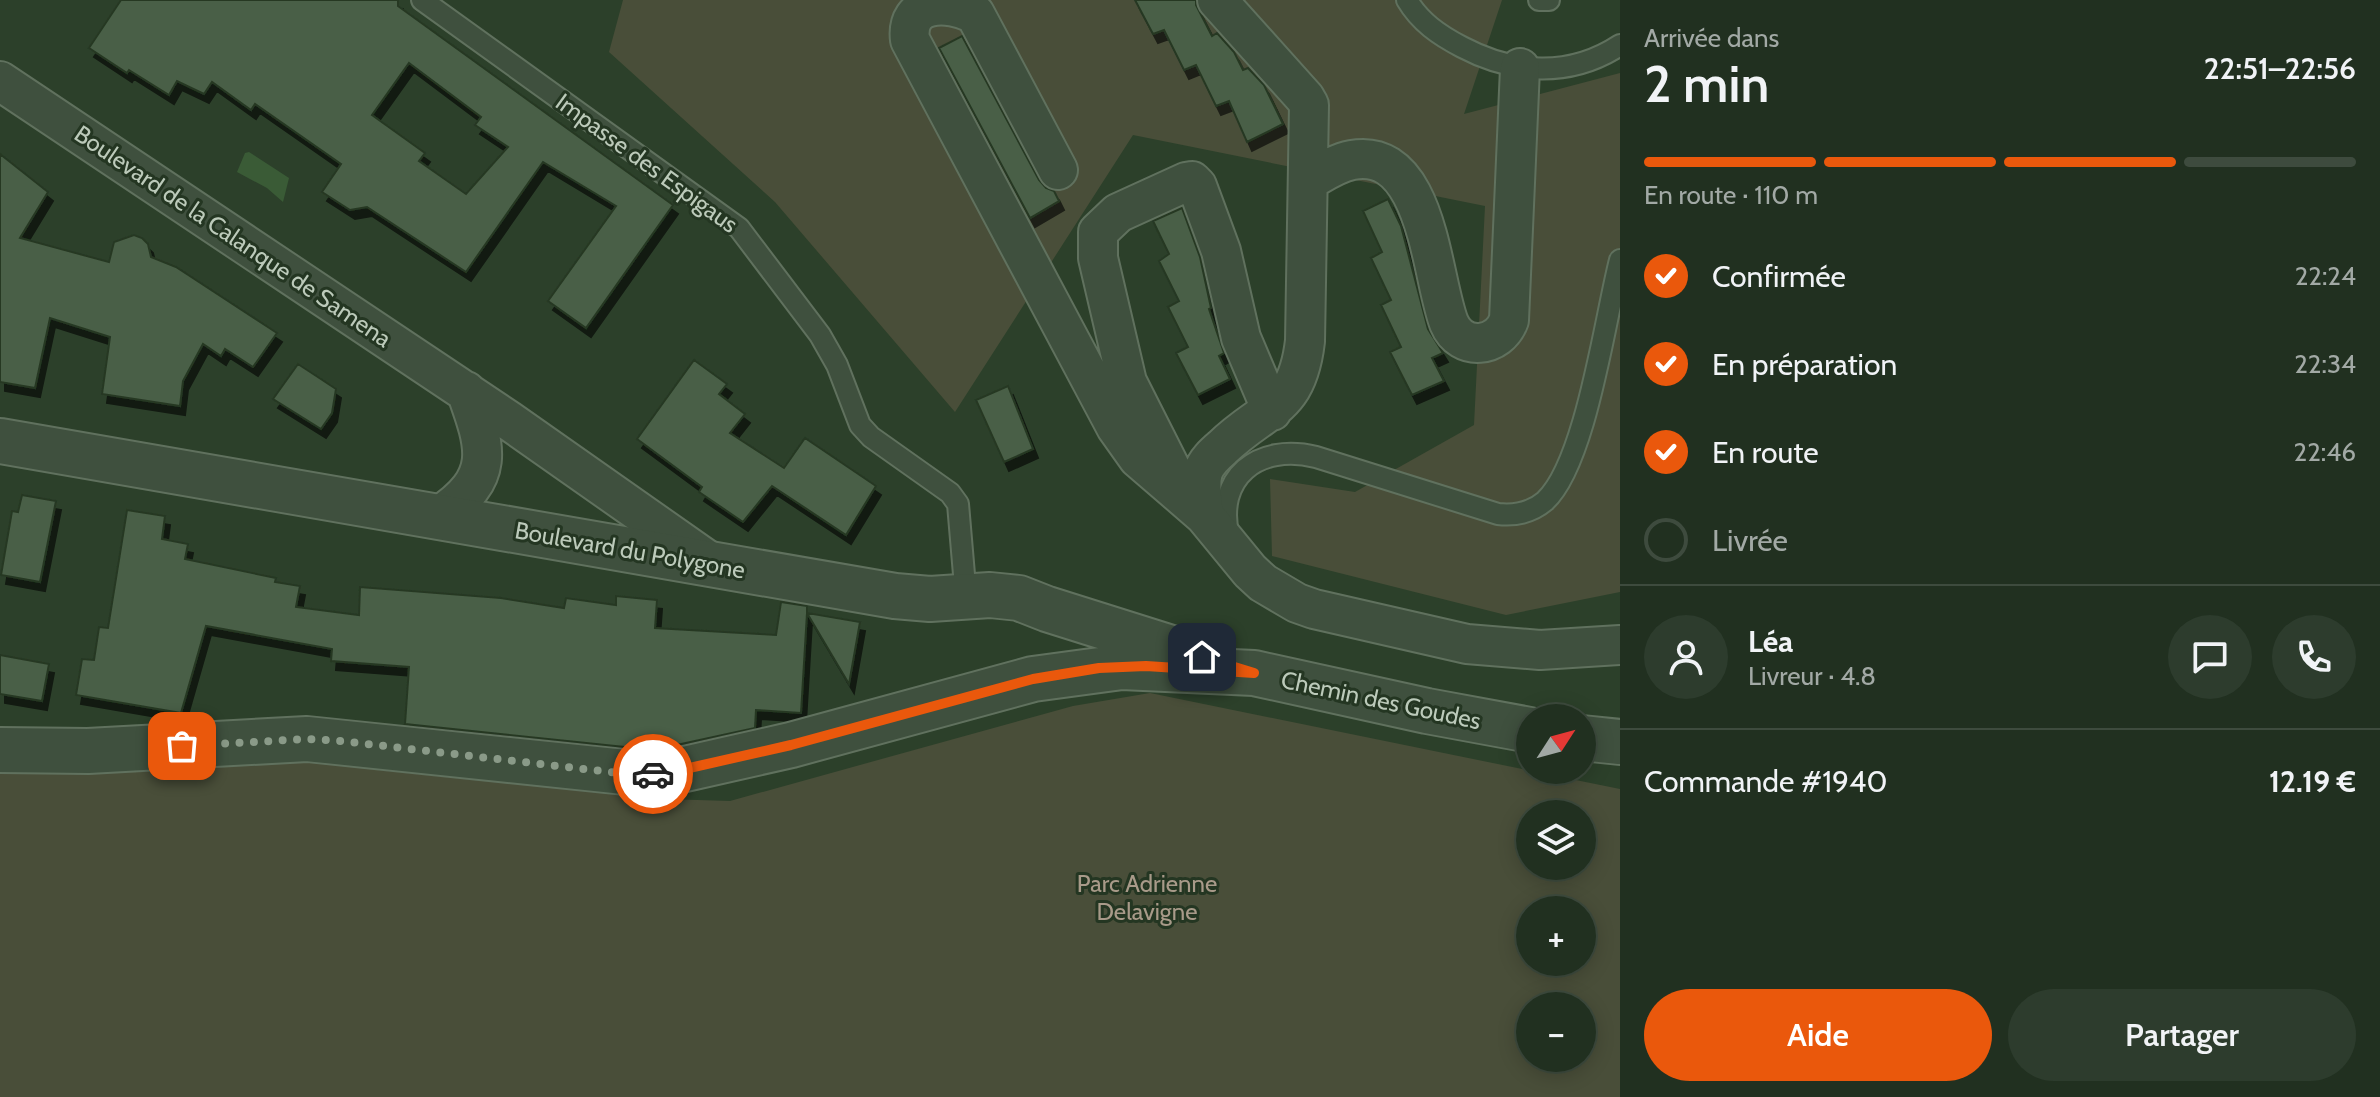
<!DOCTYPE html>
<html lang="fr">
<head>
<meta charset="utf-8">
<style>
  body { margin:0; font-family:Cabin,sans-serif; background:#2d3c2d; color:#f1f3f6; height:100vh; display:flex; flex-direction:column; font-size:30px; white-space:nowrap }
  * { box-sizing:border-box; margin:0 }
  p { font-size:26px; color:#a2a9a5 }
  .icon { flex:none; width:44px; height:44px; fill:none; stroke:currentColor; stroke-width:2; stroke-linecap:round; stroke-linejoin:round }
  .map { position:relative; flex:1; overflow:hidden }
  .details { display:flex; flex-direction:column; background:#213020; width:760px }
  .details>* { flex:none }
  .needle { width:52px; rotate:54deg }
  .tools { position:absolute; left:1516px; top:704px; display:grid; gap:16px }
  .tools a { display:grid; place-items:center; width:80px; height:80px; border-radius:50%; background:#213020; box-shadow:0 4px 20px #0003,0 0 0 2px #3e4b3e; font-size:40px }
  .pin { position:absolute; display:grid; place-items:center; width:68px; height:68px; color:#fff; margin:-34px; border-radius:16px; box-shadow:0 4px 12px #0006 }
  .courier { position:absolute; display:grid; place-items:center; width:80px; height:80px; margin:-40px; border:6px solid #ea580c; border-radius:50%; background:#fff; color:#222; box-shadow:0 2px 10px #0007 }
  .summary em { font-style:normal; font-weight:600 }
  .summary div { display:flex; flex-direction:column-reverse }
  .summary { display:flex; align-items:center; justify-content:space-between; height:136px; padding:0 24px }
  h1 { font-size:52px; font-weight:600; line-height:60px }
  .bar { display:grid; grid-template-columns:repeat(4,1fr); gap:12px 8px; align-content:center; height:96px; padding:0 24px }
  .bar i { height:10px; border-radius:6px; background:#3e4b3e }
  .bar .current { background:#ea580c }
  .bar p { grid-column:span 4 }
  .line { display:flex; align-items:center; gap:20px; padding:0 24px; border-top:2px solid #3e4b3e }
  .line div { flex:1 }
  .round { display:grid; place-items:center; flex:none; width:84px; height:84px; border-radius:42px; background:#2d3c2d }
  ol { padding:0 24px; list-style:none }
  li { display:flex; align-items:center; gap:24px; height:88px }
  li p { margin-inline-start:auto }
  li .icon { padding:8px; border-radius:50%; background:#ea580c; color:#fff; stroke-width:4 }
  li:last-child { color:#a2a9a5 }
  li i { width:44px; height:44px; border:4px solid #3e4b3e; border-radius:50% }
  .primary-button { display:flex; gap:16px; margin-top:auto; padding:16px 24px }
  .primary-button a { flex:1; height:92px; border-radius:48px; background:#ea580c; color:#fff; font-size:32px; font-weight:600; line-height:92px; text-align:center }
  .primary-button a+a { background:#2d3c2d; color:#f1f3f6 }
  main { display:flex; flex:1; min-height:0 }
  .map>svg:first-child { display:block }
  .green { fill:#494e39; fill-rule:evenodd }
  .water { fill:#3a5b36 }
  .building { fill:#495f46; stroke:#263824; stroke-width:2; fill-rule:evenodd; filter:url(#shadow) }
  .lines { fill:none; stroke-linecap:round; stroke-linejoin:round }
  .service-casing { stroke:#60715e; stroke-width:24 }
  .minor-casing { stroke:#60715e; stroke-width:42 }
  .tertiary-casing { stroke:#60715e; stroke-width:48 }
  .service { stroke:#3f503e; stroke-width:20 }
  .minor { stroke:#3f503e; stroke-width:38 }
  .tertiary { stroke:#3f503e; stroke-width:44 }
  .done { stroke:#8a9a88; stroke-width:8; stroke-dasharray:0 14.4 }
  .route { stroke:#ea580c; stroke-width:10 }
  .labels { text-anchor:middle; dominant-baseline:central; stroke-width:6; stroke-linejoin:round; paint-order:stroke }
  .street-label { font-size:24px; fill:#bccaba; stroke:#243622 }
  .park-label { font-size:24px; fill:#a89a89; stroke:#243622 }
</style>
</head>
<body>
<main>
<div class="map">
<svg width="1620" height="1097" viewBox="0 0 1620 1097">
  <defs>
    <filter id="shadow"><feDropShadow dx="5" dy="9" stdDeviation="0" flood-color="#0009"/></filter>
  </defs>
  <rect width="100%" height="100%" fill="#2c402a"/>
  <!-- green -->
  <path class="green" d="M623 0H1502L1464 114 1620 73V592L1506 615 1272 556 1270 479 1355 492 1474 425 1485 206 1133 135 955 412 775 202 609 52Z
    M1150 693 1620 789V1097H0V735L322 759 378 770 664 799 730 801 1073 706ZM1530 814H1582V866H1530ZM1530 910H1582V962H1530ZM1530 1006H1582V1058H1530Z"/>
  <!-- water -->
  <path class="water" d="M249 152 289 178 283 202 267 188 237 172 245 153Z"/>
  <!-- building -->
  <path class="building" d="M121 0H398V6L673 205 586 328 548 301 616 206 543 162 466 272 367 207 350 210 322 192 341 164 255 104 251 110 212 82 204 94 177 81 169 95 129 70 127 73 89 48ZM409 63 481 117 475 125 508 147 466 194 419 161 425 153 372 115Z
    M1135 0H1196V5L1212 36 1217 33 1234 52 1243 70 1248 68 1264 85 1283 124 1247 142 1229 101 1216 106 1196 65 1184 70 1164 30 1153 34Z
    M962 36 1039 180 1046 188 1054 191 1059 201 1030 218 939 48Z
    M0 154 48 192 20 238 109 262 114 242 134 235 142 238 148 244 151 257 176 267 277 333 253 367 225 349 221 356 203 344 183 381 180 406 102 394 110 337 50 318 35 388 0 382Z
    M1388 199 1401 226 1428 329 1443 353 1432 358 1444 381 1412 395 1390 352 1401 347 1381 305 1391 300 1371 258 1382 252 1363 211Z
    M1182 208 1200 257 1211 308 1209 309 1224 353 1219 356 1230 379 1198 395 1176 353 1188 347 1168 307 1179 301 1159 261 1169 254 1153 221Z
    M694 360 727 384 719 394 745 414 730 433 784 468 805 438 876 486 846 535 772 486 743 522 699 492 702 487 637 439Z
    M298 364 336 389 332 413 321 429 273 399Z
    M1008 386 1033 449 1004 462 976 400Z
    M22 495 56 501 40 582 1 575 12 511 18 512Z
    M127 510 165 516 162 539 188 544 185 559 276 578 275 582 300 586 296 607 359 615 360 587 501 598 564 608 566 598 616 605V596L657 600 655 628 776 635 781 602 807 606V613L860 622 849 684 807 613 801 713 756 710 755 728 672 746 644 749 405 724 409 667 331 661 332 649 206 626 181 713 76 695 82 659 94 660 99 627 108 628Z
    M0 655 49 664 42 701 0 694Z"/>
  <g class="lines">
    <!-- service casing -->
    <g class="service-casing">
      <path id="service" d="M422 0 739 228 820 335 837 365 860 425 871 437 950 493 958 504 966 598
        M1407 0C1420 22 1439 35 1462 47 1513 74 1570 78 1620 45
        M1539 0H1549
        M1229 538C1214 477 1258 443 1316 457L1498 514C1516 516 1531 513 1545 501 1586 463 1605 318 1620 260"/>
    </g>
    <!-- minor casing -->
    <g class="minor-casing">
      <path id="minor" d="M0 81 508 420 713 564
        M1058 170 975 14C947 0 905 0 910 40L1116 427 1138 458 1204 515 1250 571 1263 583 1297 603 1314 609 1467 644 1540 650 1620 645
        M1308 181C1322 173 1336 163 1352 160 1428 146 1431 277 1449 323 1461 352 1499 348 1509 320L1520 68
        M1172 471 1127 382 1098 258V232L1118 213 1186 182 1192 181 1197 186 1221 251 1241 338 1272 411
        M1204 515C1203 501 1199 485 1203 472 1206 462 1215 454 1222 448 1265 406 1297 411 1305 341L1309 105 1305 98 1217 0
        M439 516C496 478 487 449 466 391"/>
    </g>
    <!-- tertiary casing -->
    <g class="tertiary-casing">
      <path id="tertiary" d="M0 441 895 596 930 599 990 595 1019 598 1047 609 1190 654
        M1582 738 1620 742
        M0 750 88 751 307 739 644 774 676 771 791 745 1033 679 1122 667 1254 673 1427 711 1530 730"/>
    </g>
    <!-- service -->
    <use href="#service" class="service"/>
    <!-- minor -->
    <use href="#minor" class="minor"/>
    <!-- tertiary -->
    <use href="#tertiary" class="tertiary"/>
  </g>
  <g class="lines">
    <!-- done -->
    <path class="done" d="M182 746 307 739 341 741 627 774H653"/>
    <!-- route -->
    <path class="route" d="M653 774 676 771 791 745 1033 679 1099 668 1146 666 1254 673 1202 657"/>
  </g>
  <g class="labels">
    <!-- street labels -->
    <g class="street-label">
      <text transform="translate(647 163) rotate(36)">Impasse des Espigaus</text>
      <text transform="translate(233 236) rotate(34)">Boulevard de la Calanque de Samena</text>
      <text transform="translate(630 550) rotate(10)">Boulevard du Polygone</text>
      <text transform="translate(1381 700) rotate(12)">Chemin des Goudes</text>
    </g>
    <!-- park labels -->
    <g class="park-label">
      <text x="1147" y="883">Parc Adrienne<tspan x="1147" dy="28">Delavigne</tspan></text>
    </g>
  </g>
</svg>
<div class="tools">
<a><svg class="needle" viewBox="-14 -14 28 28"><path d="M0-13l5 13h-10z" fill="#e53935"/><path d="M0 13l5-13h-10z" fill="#a2a9a5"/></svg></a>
<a><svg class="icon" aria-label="layers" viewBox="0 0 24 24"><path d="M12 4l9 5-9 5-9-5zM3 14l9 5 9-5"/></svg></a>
<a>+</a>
<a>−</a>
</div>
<div class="pin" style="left:182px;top:746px;background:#ea580c"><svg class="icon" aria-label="bag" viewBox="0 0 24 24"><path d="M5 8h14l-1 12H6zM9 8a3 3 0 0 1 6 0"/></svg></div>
<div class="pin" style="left:1202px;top:657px;background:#1f2937"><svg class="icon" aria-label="home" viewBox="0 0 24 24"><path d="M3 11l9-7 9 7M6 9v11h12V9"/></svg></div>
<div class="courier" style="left:653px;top:774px"><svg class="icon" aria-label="car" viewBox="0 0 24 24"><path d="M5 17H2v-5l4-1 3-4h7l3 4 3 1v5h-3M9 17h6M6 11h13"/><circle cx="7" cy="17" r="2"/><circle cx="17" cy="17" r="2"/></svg></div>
</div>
<section class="details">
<div class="summary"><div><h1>2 min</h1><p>Arrivée dans</p></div><em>22:51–22:56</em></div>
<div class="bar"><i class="current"></i><i class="current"></i><i class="current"></i><i></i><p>En route · 110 m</p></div>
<ol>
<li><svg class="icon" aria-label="check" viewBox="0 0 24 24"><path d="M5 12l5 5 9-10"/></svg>Confirmée<p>22:24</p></li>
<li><svg class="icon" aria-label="check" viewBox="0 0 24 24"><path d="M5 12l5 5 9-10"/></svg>En préparation<p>22:34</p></li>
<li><svg class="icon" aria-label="check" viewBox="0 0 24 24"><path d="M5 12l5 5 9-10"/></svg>En route<p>22:46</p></li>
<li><i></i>Livrée</li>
</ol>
<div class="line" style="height:144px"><a class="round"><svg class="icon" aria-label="person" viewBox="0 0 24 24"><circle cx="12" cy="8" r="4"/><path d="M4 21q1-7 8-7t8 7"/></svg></a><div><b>Léa</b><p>Livreur · 4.8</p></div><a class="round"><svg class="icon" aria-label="chat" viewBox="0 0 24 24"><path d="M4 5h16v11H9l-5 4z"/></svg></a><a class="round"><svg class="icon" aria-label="phone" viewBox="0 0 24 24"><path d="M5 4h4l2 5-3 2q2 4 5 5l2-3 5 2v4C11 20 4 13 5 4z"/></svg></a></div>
<div class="line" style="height:104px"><div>Commande #1940</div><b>12.19 €</b></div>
<div class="primary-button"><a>Aide</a><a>Partager</a></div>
</section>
</main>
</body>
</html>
